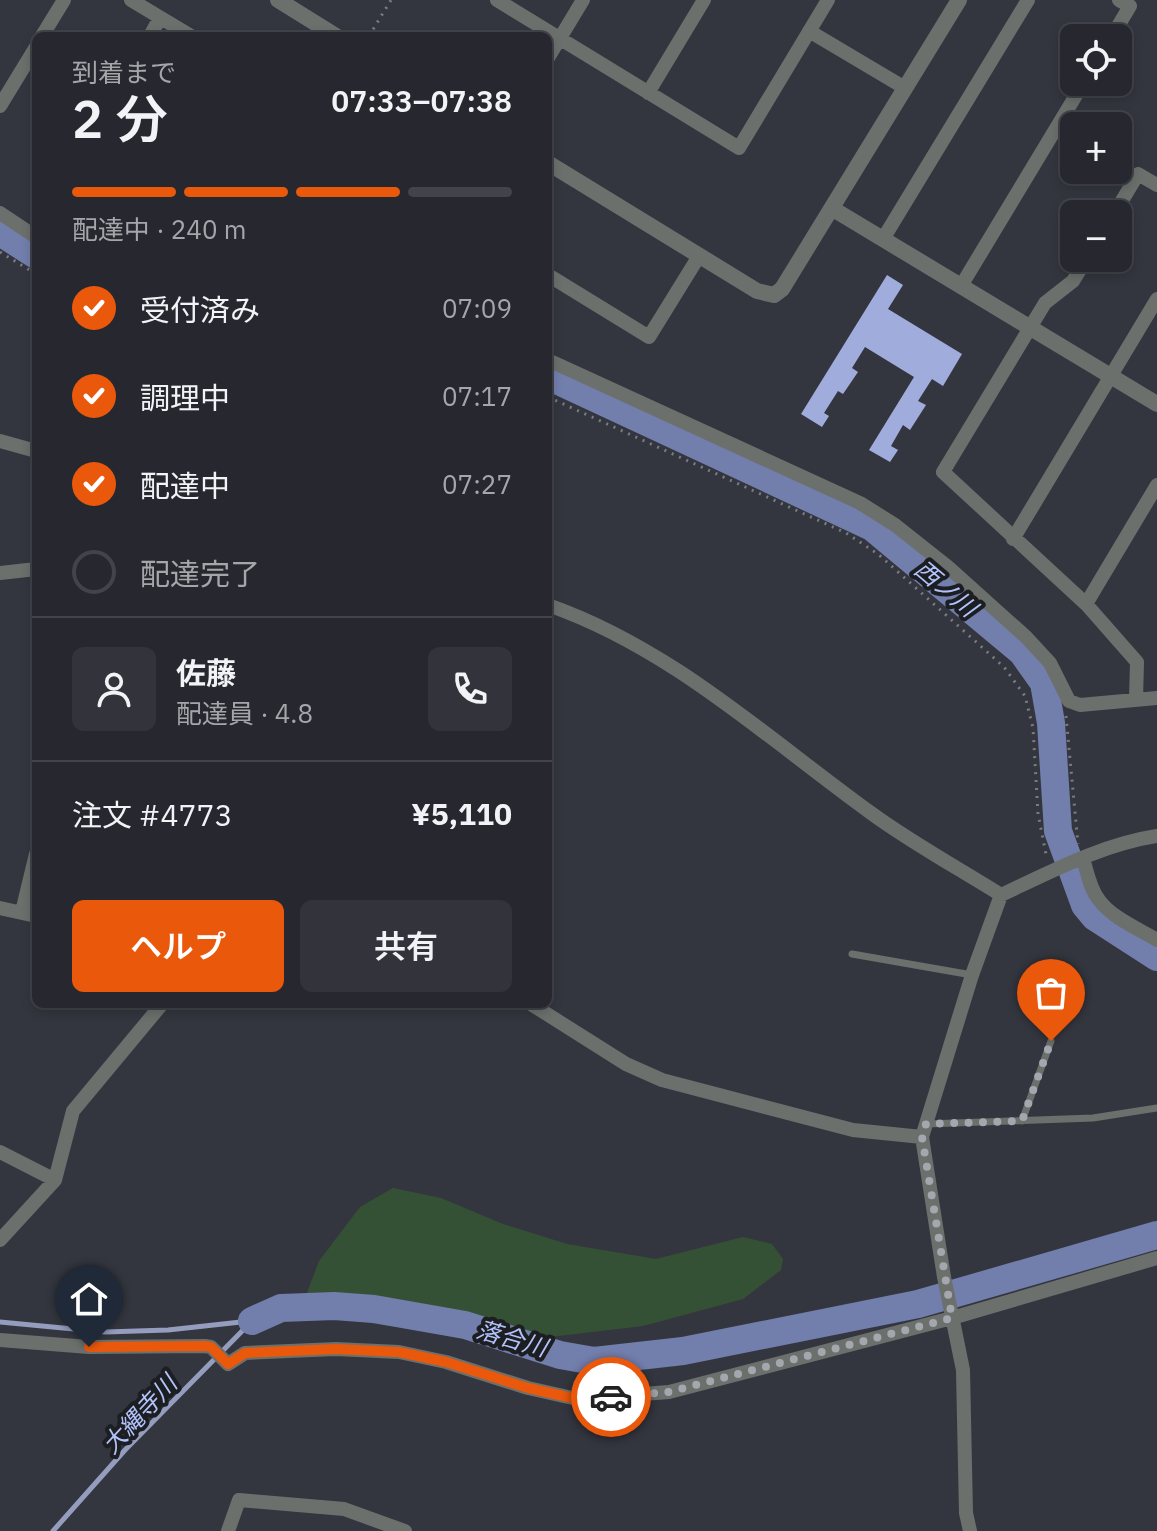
<!DOCTYPE html>
<html lang="ja">
<head>
<meta charset="utf-8">
<style>
  body { margin:0; font-family:"IBM Plex Sans","Noto Sans JP",sans-serif; background:#33343b; color:#f1f3f6; height:100vh; display:flex; flex-direction:column; font-size:30px; white-space:nowrap }
  * { box-sizing:border-box; margin:0 }
  p { font-size:26px; color:#a4a6aa }
  .icon { flex:none; width:44px; height:44px; fill:none; stroke:currentColor; stroke-width:2; stroke-linecap:round; stroke-linejoin:round }
  .map { position:relative; flex:1; overflow:hidden }
  .details { position:absolute; left:32px; top:32px; width:520px; height:976px; display:flex; flex-direction:column; background:#27282f; border-radius:12px; box-shadow:0 4px 12px #0003,0 0 0 2px #43444b }
  .details>* { flex:none }
  .tools { position:absolute; left:1060px; top:24px; display:grid; gap:16px }
  .tools a { display:grid; place-items:center; width:72px; height:72px; border-radius:12px; background:#27282f; box-shadow:0 4px 12px #0003,0 0 0 2px #43444b; font-size:40px }
  .pin { position:absolute; display:grid; place-items:center; width:68px; height:68px; color:#fff; margin:-82px -34px; border-radius:50% 50% 50% 0; rotate:-45deg; box-shadow:0 0 8px #0007 }
  .pin .icon { rotate:45deg }
  .courier { position:absolute; display:grid; place-items:center; width:80px; height:80px; margin:-40px; border:6px solid #ea580c; border-radius:50%; background:#fff; color:#222; box-shadow:0 2px 10px #0007 }
  .overview em { font-style:normal; font-weight:600 }
  .overview div { display:flex; flex-direction:column-reverse }
  .overview { display:flex; align-items:center; justify-content:space-between; height:136px; padding:0 40px }
  h1 { font-size:52px; font-weight:600; line-height:60px }
  .bar { display:grid; grid-template-columns:repeat(4,1fr); gap:12px 8px; align-content:center; height:96px; padding:0 40px }
  .bar i { height:10px; border-radius:6px; background:#43444b }
  .bar .active { background:#ea580c }
  .bar p { grid-column:span 4 }
  .line { display:flex; align-items:center; gap:20px; padding:0 40px; border-top:2px solid #43444b }
  .line div { flex:1 }
  .round { display:grid; place-items:center; flex:none; width:84px; height:84px; border-radius:12px; background:#33343b }
  ol { padding:0 40px; list-style:none }
  li { display:flex; align-items:center; gap:24px; height:88px }
  li p { margin-inline-start:auto }
  li .icon { padding:8px; border-radius:50%; background:#ea580c; color:#fff; stroke-width:4 }
  li:last-child { color:#a4a6aa }
  li i { width:44px; height:44px; border:4px solid #43444b; border-radius:50% }
  .button { display:flex; gap:16px; margin-top:auto; padding:16px 40px }
  .button a { flex:1; height:92px; border-radius:12px; background:#ea580c; color:#fff; font-size:32px; font-weight:600; line-height:92px; text-align:center }
  .button a+a { background:#33343b; color:#f1f3f6 }
  .map>svg:first-child { display:block }
  .green { fill:#355135 }
  .lines { fill:none; stroke-linecap:round; stroke-linejoin:round }
  .stream { stroke:#949dbe; stroke-width:5 }
  .river { stroke:#727eac; stroke-width:28 }
  .building { fill:#9facdc }
  .path { stroke:#7a7c83; stroke-width:3; stroke-dasharray:2 6; stroke-linecap:butt }
  .service { stroke:#6c706c; stroke-width:7 }
  .minor { stroke:#6c706c; stroke-width:14 }
  .tertiary { stroke:#6c706c; stroke-width:16 }
  .done { stroke:#a5a7ae; stroke-width:8; stroke-dasharray:0 14.4 }
  .route { stroke:#ea580c; stroke-width:10 }
  .labels { text-anchor:middle; dominant-baseline:central; stroke-width:8; stroke-linejoin:round; paint-order:stroke }
  .water-label { font-size:24px; font-style:italic; fill:#b2c2fa; stroke:#1d1e22 }
</style>
</head>
<body>
<div class="map">
<svg width="1157" height="1531" viewBox="0 0 1157 1531">
  <rect width="100%" height="100%" fill="#34363f"/>
  <!-- green -->
  <path class="green" d="M393 1188 441 1198 503 1224 567 1244 656 1259 743 1237 772 1244 783 1259 781 1270 743 1299 643 1326 524 1340 435 1333 344 1319 305 1298 319 1261 360 1207Z"/>
  <g class="lines">
    <!-- stream -->
    <path class="stream" d="M0 1322 105 1332 168 1330 250 1321
      M53 1531 125 1450 252 1321"/>
    <!-- river -->
    <path class="river" d="M0 232 36 255
      M548 376 872 527 1022 652 1044 683 1051 723 1058 831 1085 905 1095 917 1157 957
      M252 1321 281 1308 334 1306 374 1309 465 1325 560 1355 594 1361 683 1351 918 1304 1157 1235"/>
  </g>
  <!-- building -->
  <path class="building" d="M887 275 903 285 888 309 962 354 943 386 932 379 918 401 926 405 910 430 903 425 891 446 898 450 890 462 869 450 914 377 865 347 852 368 858 372 843 394 838 391 824 413 829 416 822 427 801 414Z"/>
  <g class="lines">
    <!-- path -->
    <path class="path" d="M369 36 391 0
      M0 252 36 274
      M548 397 846 533 878 554 1004 667 1025 696 1033 728 1038 814 1047 859
      M1066 716 1078 844"/>
    <!-- service -->
    <path class="service" d="M852 954 972 975
      M1022 1121 1051 1041
      M926 1124 1093 1118 1157 1108"/>
    <!-- minor -->
    <path class="minor" d="M131 0 191 36
      M497 0 739 148 828 0
      M809 31 905 88
      M42 36 64 0
      M150 36 160 18
      M1111 38 1130 6 1119 0
      M548 58 583 0
      M648 93 704 0
      M0 106 36 47
      M0 213 36 237
      M1114 214 1138 174 1157 185
      M883 239 1028 0
      M1087 258 1073 281 1045 303 943 472 1086 604 1137 662 1136 699
      M548 275 649 337 699 256
      M961 286 1084 82
      M548 360 860 503 895 525 948 567 1026 637 1050 663 1069 701 1080 705 1157 698
      M0 441 36 451
      M1013 539 1157 299
      M0 573 36 569
      M1086 604 1157 485
      M548 605C671 648 767 738 871 813 912 843 958 868 1001 895
      M1083 858C1087 872 1090 889 1099 900 1112 918 1139 929 1157 940
      M0 908 36 916
      M22 912 36 854
      M531 1004 626 1064 662 1080 853 1130 922 1137
      M0 1152 55 1180
      M0 1240 55 1180 73 1111 162 1004
      M0 1340 89 1347 205 1346 211 1347 228 1364 245 1353 336 1349 399 1352 446 1362 528 1388 577 1399 669 1392 952 1318 1157 1258
      M228 1531 239 1500 344 1509 405 1531
      M970 1531 966 1513 963 1370 944 1277 922 1137 972 975 1001 895C1050 872 1103 844 1157 836"/>
    <!-- tertiary -->
    <path class="tertiary" d="M278 0 336 36
      M548 163 757 291 774 295 782 289 959 0
      M833 209 1157 404"/>
  </g>
  <g class="lines">
    <!-- done -->
    <path class="done" d="M611 1397 669 1392 952 1318 922 1137 926 1124 1022 1121 1051 1041"/>
    <!-- route -->
    <path class="route" d="M89 1347 205 1346 211 1347 228 1364 245 1353 336 1349 399 1352 446 1362 528 1388 577 1399 611 1397"/>
  </g>
  <g class="labels">
    <!-- water labels -->
    <g class="water-label">
      <text transform="translate(946 588) rotate(40)">西ノ川</text>
      <text transform="translate(512 1338) rotate(16)">落合川</text>
      <text transform="translate(139 1414) rotate(-47)">大縄寺川</text>
    </g>
  </g>
</svg>
<div class="tools">
<a><svg class="icon" aria-label="locate" viewBox="0 0 24 24"><circle cx="12" cy="12" r="6"/><path d="M12 2v4M12 18v4M2 12h4M18 12h4"/></svg></a>
<a>+</a>
<a>−</a>
</div>
<div class="pin" style="left:1051px;top:1041px;background:#ea580c"><svg class="icon" aria-label="bag" viewBox="0 0 24 24"><path d="M5 8h14l-1 12H6zM9 8a3 3 0 0 1 6 0"/></svg></div>
<div class="pin" style="left:89px;top:1347px;background:#1f2937"><svg class="icon" aria-label="home" viewBox="0 0 24 24"><path d="M3 11l9-7 9 7M6 9v11h12V9"/></svg></div>
<div class="courier" style="left:611px;top:1397px"><svg class="icon" aria-label="car" viewBox="0 0 24 24"><path d="M5 17H2v-5l4-1 3-4h7l3 4 3 1v5h-3M9 17h6M6 11h13"/><circle cx="7" cy="17" r="2"/><circle cx="17" cy="17" r="2"/></svg></div>
<section class="details">
<div class="overview"><div><h1>2 分</h1><p>到着まで</p></div><em>07:33–07:38</em></div>
<div class="bar"><i class="active"></i><i class="active"></i><i class="active"></i><i></i><p>配達中 · 240 m</p></div>
<ol>
<li><svg class="icon" aria-label="check" viewBox="0 0 24 24"><path d="M5 12l5 5 9-10"/></svg>受付済み<p>07:09</p></li>
<li><svg class="icon" aria-label="check" viewBox="0 0 24 24"><path d="M5 12l5 5 9-10"/></svg>調理中<p>07:17</p></li>
<li><svg class="icon" aria-label="check" viewBox="0 0 24 24"><path d="M5 12l5 5 9-10"/></svg>配達中<p>07:27</p></li>
<li><i></i>配達完了</li>
</ol>
<div class="line" style="height:144px"><a class="round"><svg class="icon" aria-label="person" viewBox="0 0 24 24"><circle cx="12" cy="8" r="4"/><path d="M4 21q1-7 8-7t8 7"/></svg></a><div><b>佐藤</b><p>配達員 · 4.8</p></div><a class="round"><svg class="icon" aria-label="phone" viewBox="0 0 24 24"><path d="M5 4h4l2 5-3 2q2 4 5 5l2-3 5 2v4C11 20 4 13 5 4z"/></svg></a></div>
<div class="line" style="height:104px"><div>注文 #4773</div><b>¥5,110</b></div>
<div class="button"><a>ヘルプ</a><a>共有</a></div>
</section>
</div>
</body>
</html>
